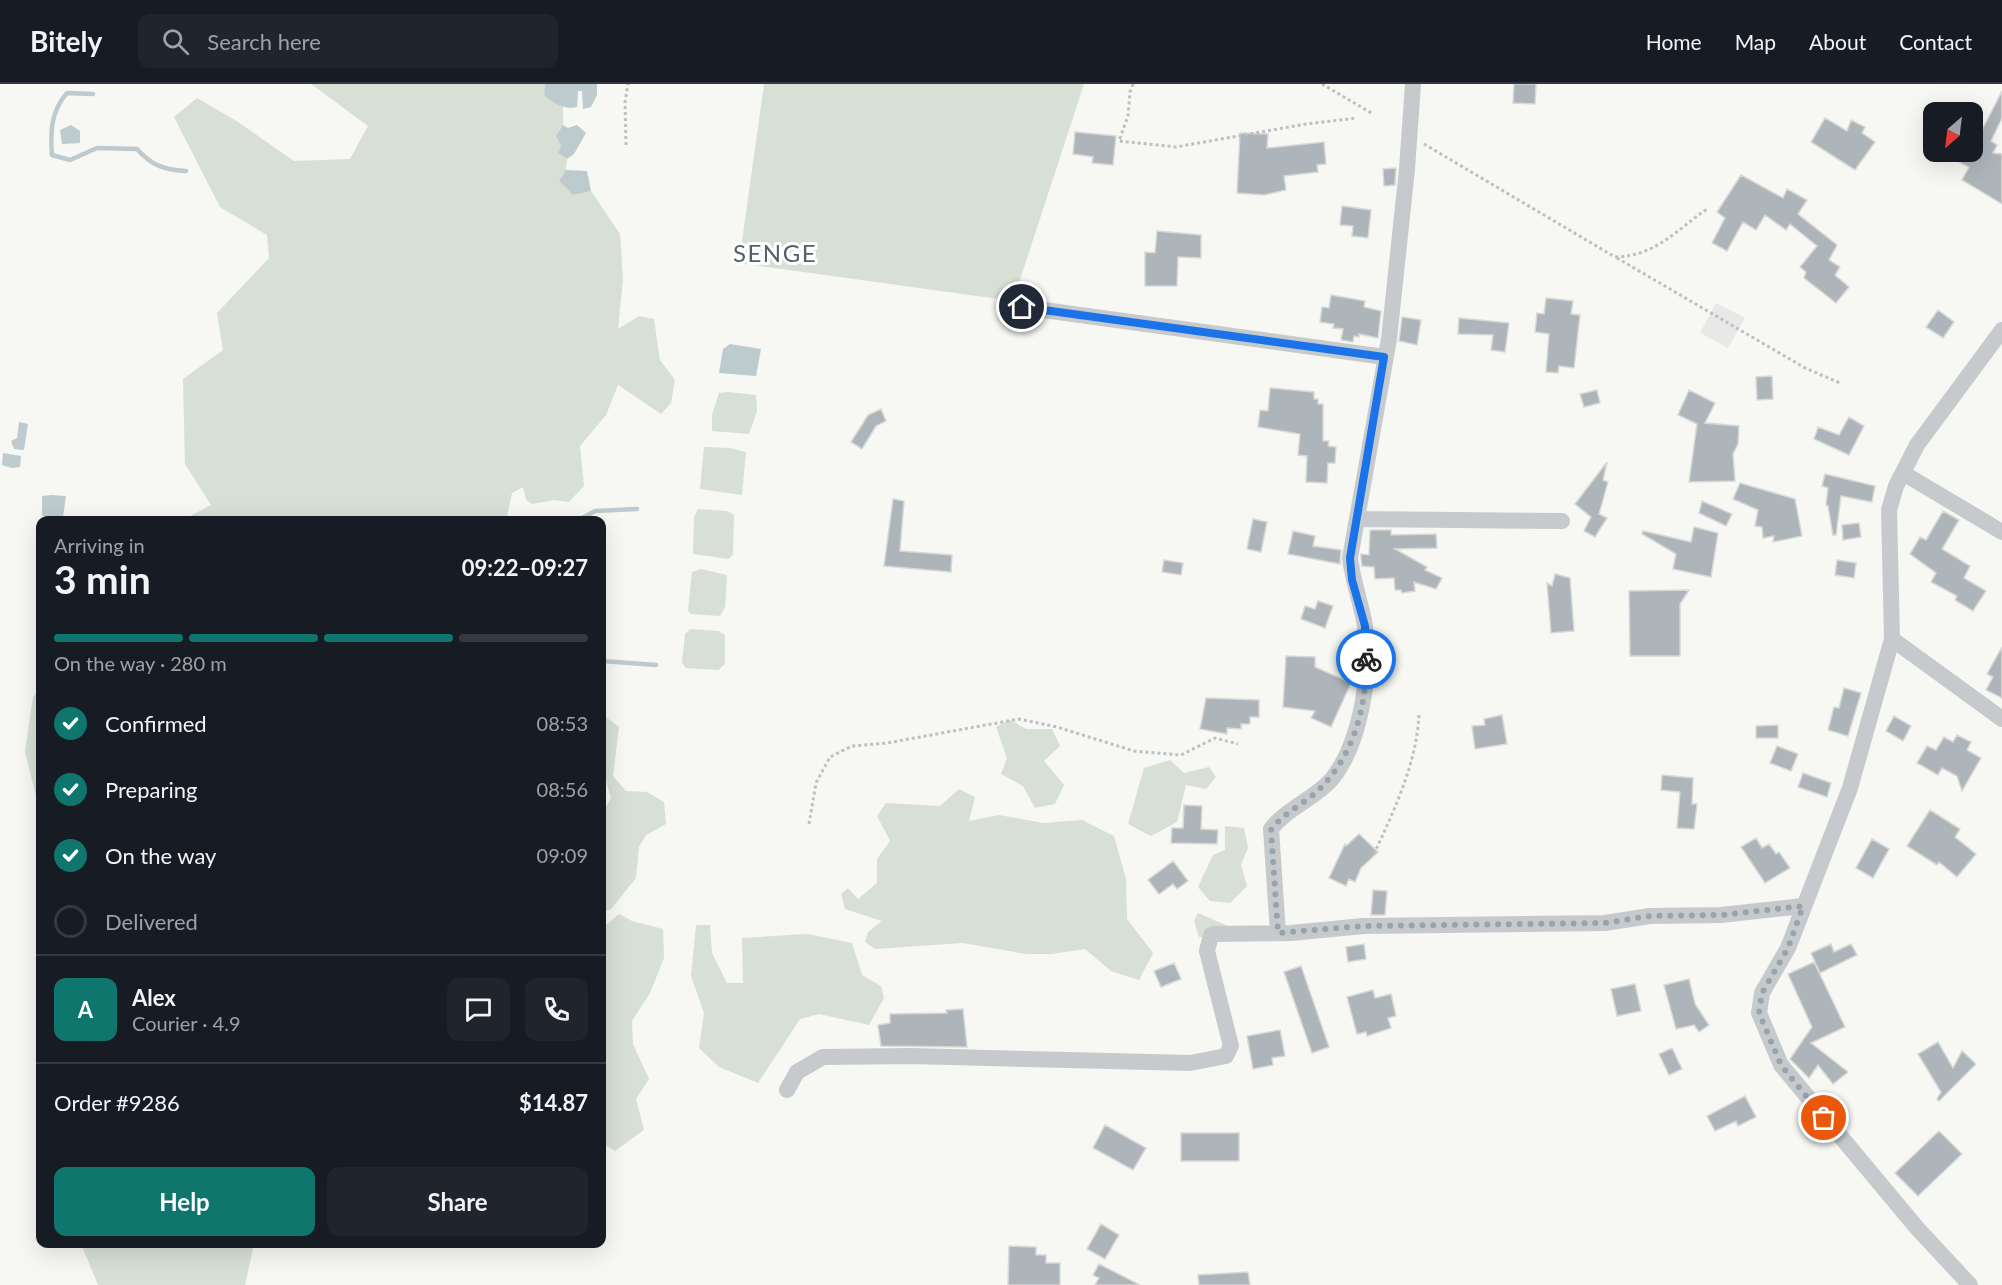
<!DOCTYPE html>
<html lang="en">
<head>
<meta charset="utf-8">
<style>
  body { margin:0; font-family:Lato,sans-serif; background:#20242c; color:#f1f3f6; height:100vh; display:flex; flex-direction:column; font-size:22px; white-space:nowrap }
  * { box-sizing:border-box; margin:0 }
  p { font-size:20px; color:#9ea1a6 }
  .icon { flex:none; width:33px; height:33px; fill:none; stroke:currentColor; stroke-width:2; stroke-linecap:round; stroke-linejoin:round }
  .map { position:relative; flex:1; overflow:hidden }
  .side { position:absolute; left:36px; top:432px; width:570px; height:732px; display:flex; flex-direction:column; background:#171b24; border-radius:12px; box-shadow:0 6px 24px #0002 }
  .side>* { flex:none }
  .needle { width:39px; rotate:208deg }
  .controls { position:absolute; left:1923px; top:18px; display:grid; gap:12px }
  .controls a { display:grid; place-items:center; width:60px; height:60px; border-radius:12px; background:#171b24; box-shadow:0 6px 24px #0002; font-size:30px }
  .pin { position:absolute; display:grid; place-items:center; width:51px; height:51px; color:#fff; margin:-26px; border:3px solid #fff; border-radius:50%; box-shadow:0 2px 6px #0007 }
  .courier { position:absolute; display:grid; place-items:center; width:60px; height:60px; margin:-30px; border:4px solid #1a73e8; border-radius:50%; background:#fff; color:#222; box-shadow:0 2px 8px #0007 }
  .head em { font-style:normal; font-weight:700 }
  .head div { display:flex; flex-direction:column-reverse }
  .head { display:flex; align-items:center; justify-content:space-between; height:102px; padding:0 18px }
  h1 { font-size:39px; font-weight:700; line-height:45px }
  .bar { display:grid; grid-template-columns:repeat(4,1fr); gap:9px 6px; align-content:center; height:72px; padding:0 18px }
  .bar i { height:8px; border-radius:4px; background:#363941 }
  .bar .selected { background:#0f766e }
  .bar p { grid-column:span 4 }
  .line { display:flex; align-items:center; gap:15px; padding:0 18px; border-top:2px solid #363941 }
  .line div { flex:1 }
  .round { display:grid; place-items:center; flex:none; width:63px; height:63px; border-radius:12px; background:#20242c }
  ol { padding:0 18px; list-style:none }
  li { display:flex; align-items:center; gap:18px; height:66px }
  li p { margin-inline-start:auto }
  li .icon { padding:6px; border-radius:50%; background:#0f766e; color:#fff; stroke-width:4 }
  li:last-child { color:#9ea1a6 }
  li i { width:33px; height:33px; border:3px solid #363941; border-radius:50% }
  .action { display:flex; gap:12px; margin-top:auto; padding:12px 18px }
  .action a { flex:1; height:69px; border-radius:12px; background:#0f766e; color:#fff; font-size:24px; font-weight:700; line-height:69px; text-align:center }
  .action a+a { background:#20242c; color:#f1f3f6 }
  header { display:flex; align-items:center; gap:36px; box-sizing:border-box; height:84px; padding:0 30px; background:#171b24; border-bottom:2px solid #363941 }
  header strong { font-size:28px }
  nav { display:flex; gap:33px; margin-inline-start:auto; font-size:21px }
  .search { width:420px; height:54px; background:#20242c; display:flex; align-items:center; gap:15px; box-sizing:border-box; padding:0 21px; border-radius:12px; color:#9ea1a6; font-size:22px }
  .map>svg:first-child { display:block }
  .built { fill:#e7e8e7 }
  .green { fill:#d8dfd4 }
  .water { fill:#bdcace }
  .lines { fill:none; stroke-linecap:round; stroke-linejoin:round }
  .stream { stroke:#bdcace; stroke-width:4.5 }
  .building { fill:#adb5bb; stroke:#d8d8d6; stroke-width:1.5 }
  .path { stroke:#bdc0c2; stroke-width:3; stroke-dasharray:3 3; stroke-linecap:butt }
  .minor { stroke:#c6cacd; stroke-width:16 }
  .done { stroke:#97a4ac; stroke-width:6; stroke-dasharray:0 10.8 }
  .route { stroke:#1a73e8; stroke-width:8 }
  .labels { text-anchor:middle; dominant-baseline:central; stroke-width:6; stroke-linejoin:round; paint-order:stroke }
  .quarter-label { font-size:24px; letter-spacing:1.5px; fill:#52616b; stroke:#fff }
</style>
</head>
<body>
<header>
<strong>Bitely</strong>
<div class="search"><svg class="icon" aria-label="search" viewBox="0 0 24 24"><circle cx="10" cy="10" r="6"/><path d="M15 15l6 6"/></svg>Search here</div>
<nav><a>Home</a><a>Map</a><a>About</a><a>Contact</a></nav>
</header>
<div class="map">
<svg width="2002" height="1201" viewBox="0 0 2002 1201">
  <rect width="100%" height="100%" fill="#f7f7f3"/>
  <!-- built -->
  <path class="built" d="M1716 219 1745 234 1728 264 1700 249Z"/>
  <!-- green -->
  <path class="green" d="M311 0H545L544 11 563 22V41L556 52 561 62 558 69 567 75 566 86 559 97 573 111 591 107 620 150 623 194 618 245 639 232 654 235 660 276 675 296 671 319 661 330 618 301 606 331 580 362 584 402 569 418 554 416 532 420 526 416 523 403 512 409 506 436H183L211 421 185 380 183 295 223 266 217 229 269 174 267 151 220 123 174 33 197 14 235 36 294 77 350 75 368 42Z
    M764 0H1084L1013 217 739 179Z
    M728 308 756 311 757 327 749 350 712 347V331L719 309Z
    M704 363 730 364 746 368 742 411 700 405Z
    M698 425 727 427 734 431 733 470 729 475 693 470 694 433Z
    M701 485 727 491 725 523 720 532 691 530 688 527 692 488Z
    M690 545 719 547 725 551V580L718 586 686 584 682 579 685 550Z
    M40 605V728L25 668 33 613Z
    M602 630 619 643 613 692 626 707 647 708 664 718 666 740 646 751 639 763 636 794 611 825 602 828V730L611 714 606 697 602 700Z
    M1010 636 1026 645H1052L1060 662 1044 677 1064 701 1055 720 1035 724 1023 702 1001 690 1007 674 996 643Z
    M1170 676 1184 689 1209 683 1216 693 1206 705 1186 701 1177 738 1151 752 1128 740 1144 684Z
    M959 705 975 713 969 737 999 731 1043 739 1082 736 1114 752 1126 795 1127 835 1153 869 1139 896 1111 887 1085 865 1052 870H1026L963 859 875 865 865 858 868 848 882 837 845 825 841 810 848 804 858 815 877 799V775L890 757 877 732 886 719 940 722Z
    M1225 742 1244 744 1248 764 1241 781 1247 802 1230 819 1210 817 1198 803 1213 771 1225 766Z
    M1198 829 1228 842 1225 854 1199 853 1194 837Z
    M619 830 632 837 663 845 664 874 650 909 632 937 633 960 649 995 636 1015 644 1046 615 1067 602 1059C601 987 605 915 605 842Z
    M696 841H710L712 869 727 899H743L742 854 807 850 852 859 862 891 881 902 884 914 869 941 819 930 800 935 758 999 719 983 699 964 704 929 691 892Z
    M81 1160H254L245 1201H98Z"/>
  <!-- water -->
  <path class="water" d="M545 0H597V11L591 23 583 25 582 7H578L577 23C565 26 553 19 544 11Z
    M71 41 80 47V59L62 60 60 46Z
    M563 41 568 44 577 41 586 49 574 70 567 75 558 69 561 62 556 52Z
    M566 86 587 87 591 107 573 111 559 97Z
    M730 260 761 265 756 292 719 289 723 265Z
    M19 338 28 340 24 366 14 365 11 357 17 354Z
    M3 369 21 372 20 383 12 384 2 381Z
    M51 411 66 412 63 433 42 432V412Z"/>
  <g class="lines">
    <!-- stream -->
    <path class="stream" d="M93 10 67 9C51 27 50 48 52 71L70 76 97 64 137 65C151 81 164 86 186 87
      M579 436 595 427 637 425
      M602 577 656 581"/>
  </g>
  <!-- building -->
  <path class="building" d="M1514 0H1536L1535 20 1513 19Z
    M2002 7V34L1991 57 1997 61 1993 69 2002 70V120L1962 96 1969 83 1940 68H1972V44L1981 48Z
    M1825 34 1847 47 1851 36 1865 43 1862 49 1875 58 1855 86 1811 58Z
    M1075 48 1116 52 1113 81 1092 79 1093 73 1073 70Z
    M1240 49 1268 50 1267 64 1324 58 1326 80 1317 81 1318 88 1284 92 1286 106 1264 111 1237 109Z
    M1396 84 1395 101 1384 102 1383 85Z
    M1741 91 1783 114 1787 105 1807 116 1798 130 1837 161 1829 176 1840 183 1835 191 1849 203 1836 219 1804 194 1806 188 1800 183 1817 162 1790 140 1786 146 1765 131 1756 146 1743 138 1727 167 1712 159 1725 134 1717 128Z
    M1342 122 1371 126 1368 154 1352 152 1353 142 1340 141Z
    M1157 147 1201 151V174L1178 173 1177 202H1145V168L1155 169Z
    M1331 211 1365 217 1364 223 1381 227 1378 254 1359 250V253L1354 252 1353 258 1341 256 1343 245 1333 244 1334 240 1320 238 1322 223 1329 224Z
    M1546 214 1573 217 1571 230 1580 231 1574 284 1559 282 1558 289 1546 288 1549 250 1535 248 1537 229 1544 230Z
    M1938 226 1954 238 1943 254 1926 243Z
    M1402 233 1421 236 1417 261 1399 257Z
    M1459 234 1509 239 1505 268 1491 266 1493 251 1458 250Z
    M1772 292 1773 315 1757 316 1756 293Z
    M1270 304 1314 308V315H1318V320H1323V357H1329L1328 362 1336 363 1335 379H1328L1327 399 1306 398 1307 372 1298 371 1300 350 1258 343 1260 326 1268 327Z
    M1597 306 1600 319 1584 323 1580 310Z
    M1689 306 1715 319 1705 339 1739 342 1738 360 1733 370 1735 397 1689 398 1697 340 1678 331Z
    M881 325 886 337 876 342 862 365 851 358 868 331Z
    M1849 333 1864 342 1849 371 1814 355 1818 343 1839 351Z
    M1607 378 1603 396 1608 398 1599 430 1607 434 1595 453 1584 447 1591 433 1575 420Z
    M1825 390 1875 402 1872 418 1841 412 1836 451H1833L1828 422 1826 421 1828 404 1822 402Z
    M1740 399 1795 415 1802 452 1773 458 1774 452 1763 454 1762 443 1755 442 1758 426 1733 415Z
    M893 415 904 417 900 467 952 471 951 488 884 482Z
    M1702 417 1732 430 1726 442 1699 429Z
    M1943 427 1959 436 1942 465 1970 482 1964 494 1986 507 1973 527 1955 516 1957 512 1931 498 1936 489 1910 470 1920 453 1926 456Z
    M1253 435 1267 438 1261 468 1247 465Z
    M1859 439 1861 453 1843 456 1842 441Z
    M1694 443 1718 449 1711 493 1673 485 1676 470 1642 450 1643 447 1691 458Z
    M1370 446H1391V451L1436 450 1437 464 1395 465 1427 483 1425 486 1442 494 1436 505 1414 498 1415 507 1402 509 1401 506H1395L1394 494 1375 495 1374 483 1362 482 1361 474V470L1369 471Z
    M1293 447 1315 452 1313 462 1341 466 1340 480 1288 470Z
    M1164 476 1183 479 1181 491 1162 488Z
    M1837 476 1856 479 1854 494 1835 491Z
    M1555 490 1570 494 1574 547 1551 549 1547 499 1552 502Z
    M1689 506 1680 520V572H1630L1629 507Z
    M1318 517 1333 522 1325 544 1301 535 1305 522 1315 525Z
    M2002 563V614L1986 606 1993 593 1987 590Z
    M1286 572 1315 573V583L1351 599 1331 643 1311 634 1315 627 1283 623Z
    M1844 604 1861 609 1848 652 1828 646 1834 623 1839 624Z
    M1206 614 1259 616V633H1250V640H1241V645L1227 644V650L1200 645Z
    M1502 631 1507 660 1475 665 1472 642 1485 641 1484 635Z
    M1894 632 1911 642 1903 657 1886 647Z
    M1778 641V654H1756V642Z
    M1957 651 1971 658 1967 666 1981 674 1962 707 1957 692 1942 684 1938 691 1917 679 1927 662 1936 666 1944 653 1953 658Z
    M1777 662 1798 670 1791 687 1770 679Z
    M1803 689 1831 699 1827 713 1798 703Z
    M1662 691 1693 694 1692 720H1697L1694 745 1677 744 1680 708 1661 706Z
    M1184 721 1202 722 1201 745 1218 746 1217 760 1171 759 1172 744H1183Z
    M1930 726 1960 745 1955 753 1976 770 1957 793 1939 778 1937 781 1907 762Z
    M1359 750 1378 768 1361 784 1355 798 1349 795 1346 802 1329 794 1345 760 1347 761Z
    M1756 754 1762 764 1769 760 1776 770 1779 768 1790 784 1765 799 1741 763Z
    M1872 755 1889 765 1873 794 1856 784Z
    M1173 777 1188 797 1177 805 1173 800 1159 810 1148 796Z
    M1373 806 1387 807 1385 831H1371Z
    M1364 860 1366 875 1348 878 1346 863Z
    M1831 860 1834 868 1851 860 1857 871 1820 889 1811 869Z
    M1814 878 1845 943 1811 959 1848 988 1833 1000 1818 981 1809 994 1790 975 1812 943 1788 890Z
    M1174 879 1181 895 1161 903 1154 887Z
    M1301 882 1329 963 1312 969 1284 888Z
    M1689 895 1695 920 1709 941 1699 948 1694 941 1676 945 1664 901Z
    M1635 900 1641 927 1617 932 1611 905Z
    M1373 906 1375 914 1391 910 1396 932 1388 934 1391 944 1367 952 1366 948 1357 950 1347 913Z
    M963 925 967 963 881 962 878 941 890 939V930L947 929 946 926Z
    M1280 946 1285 972 1272 974 1273 981 1253 985 1247 952Z
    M1938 958 1953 984 1962 967 1976 980 1939 1017 1937 1015 1941 1008 1918 970Z
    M1672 964 1682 985 1669 991 1659 970Z
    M1745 1012 1756 1033 1738 1042 1736 1037 1715 1047 1707 1032Z
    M1105 1041 1146 1064 1133 1086 1093 1064Z
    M1939 1047 1962 1070 1918 1112 1895 1089Z
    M1181 1049H1239V1077H1181Z
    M1101 1140 1119 1151 1105 1175 1087 1165Z
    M1009 1162 1036 1163V1171H1046V1179H1060V1201H1008Z
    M1099 1180 1140 1201H1095L1099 1194 1093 1191Z
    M1248 1188 1250 1201H1199L1198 1191Z"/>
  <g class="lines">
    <!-- path -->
    <path class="path" d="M1133 0 1130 8 1128 32 1119 57 1176 63 1306 40 1357 34
      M1322 0 1373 30
      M1424 60 1615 173C1656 172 1675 147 1707 125
      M626 61 625 18 628 0
      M1617 174 1805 284 1840 299
      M809 740 816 699 830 673 852 662 887 659 1019 635 1057 643 1134 667 1181 671 1215 654 1238 660
      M1374 770C1394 727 1418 676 1419 628"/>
    <!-- minor -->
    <path class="minor" d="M1022 223 1385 273
      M1903 389 2002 448
      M1358 435 1562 437
      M1892 555 2002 635
      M1278 849 1271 745C1286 725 1314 715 1331 696 1361 660 1372 587 1365 542 1361 519 1353 498 1350 474L1389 255 1407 85 1413 0
      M787 1006 797 988 823 973 910 972 1190 979 1226 972 1231 962 1207 867 1211 851 1214 850 1291 849 1363 842 1605 839 1650 832 1721 831 1803 822
      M1970 1201 1917 1144 1781 981 1759 929 1762 909 1788 864 1850 704 1892 555 1889 426 1896 402 1917 361 2002 246"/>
  </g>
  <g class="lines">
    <!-- done -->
    <path class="done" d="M1366 575C1367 625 1352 677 1314 710 1300 722 1281 731 1271 746L1278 849 1363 842 1605 839 1650 832 1721 831 1803 822 1788 864 1762 909 1759 929 1781 981 1824 1034"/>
    <!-- route -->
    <path class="route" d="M1022 223 1384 273 1350 474 1352 496 1365 542 1366 575"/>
  </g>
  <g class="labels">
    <!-- quarter labels -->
    <g class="quarter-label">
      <text x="775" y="168">SENGE</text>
    </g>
  </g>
</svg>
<div class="controls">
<a><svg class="needle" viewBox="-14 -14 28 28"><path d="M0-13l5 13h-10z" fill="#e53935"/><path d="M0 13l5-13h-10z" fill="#9ea1a6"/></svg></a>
</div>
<div class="pin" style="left:1824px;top:1034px;background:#ea580c"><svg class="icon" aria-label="bag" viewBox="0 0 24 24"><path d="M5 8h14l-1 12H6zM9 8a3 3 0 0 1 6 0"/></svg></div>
<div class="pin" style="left:1022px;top:223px;background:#1f2937"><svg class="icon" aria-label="home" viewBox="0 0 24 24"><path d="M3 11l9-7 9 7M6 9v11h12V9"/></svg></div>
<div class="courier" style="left:1366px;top:575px"><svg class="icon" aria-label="bike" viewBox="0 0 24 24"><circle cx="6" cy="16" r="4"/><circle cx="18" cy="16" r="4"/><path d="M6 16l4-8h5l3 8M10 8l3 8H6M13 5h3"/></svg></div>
<section class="side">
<div class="head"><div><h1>3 min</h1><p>Arriving in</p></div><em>09:22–09:27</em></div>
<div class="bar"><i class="selected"></i><i class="selected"></i><i class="selected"></i><i></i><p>On the way · 280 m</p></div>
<ol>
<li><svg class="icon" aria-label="check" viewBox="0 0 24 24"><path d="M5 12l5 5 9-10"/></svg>Confirmed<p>08:53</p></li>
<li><svg class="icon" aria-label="check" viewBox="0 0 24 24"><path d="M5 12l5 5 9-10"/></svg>Preparing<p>08:56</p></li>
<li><svg class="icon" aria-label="check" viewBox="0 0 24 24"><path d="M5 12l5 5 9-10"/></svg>On the way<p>09:09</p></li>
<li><i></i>Delivered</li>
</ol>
<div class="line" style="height:108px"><b class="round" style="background:#0f766e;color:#fff">A</b><div><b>Alex</b><p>Courier · 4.9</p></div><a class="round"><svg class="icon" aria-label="chat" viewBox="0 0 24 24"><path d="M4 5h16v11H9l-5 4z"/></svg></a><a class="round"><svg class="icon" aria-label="phone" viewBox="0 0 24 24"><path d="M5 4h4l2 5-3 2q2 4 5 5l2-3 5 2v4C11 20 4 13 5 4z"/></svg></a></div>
<div class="line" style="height:78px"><div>Order #9286</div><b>$14.87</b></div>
<div class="action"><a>Help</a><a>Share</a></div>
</section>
</div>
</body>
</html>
